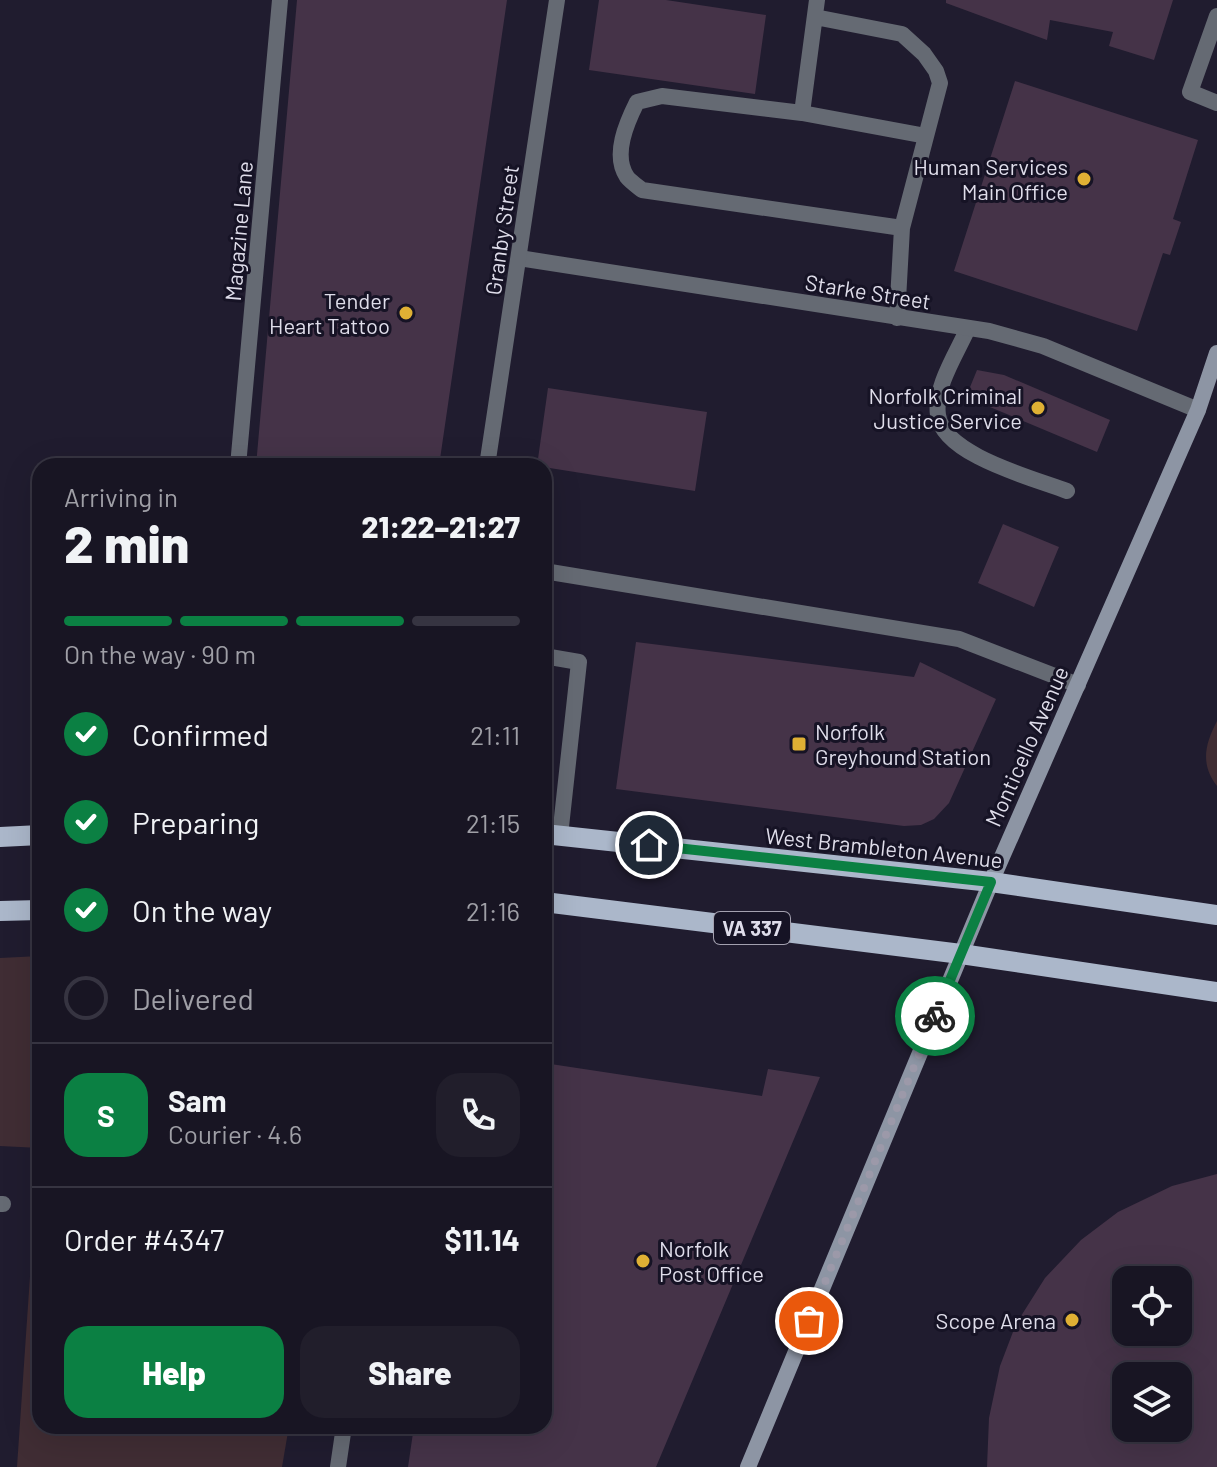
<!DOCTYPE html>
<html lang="en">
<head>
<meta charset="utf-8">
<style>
  body { margin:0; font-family:Barlow,sans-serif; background:#211e2b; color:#f1f3f6; height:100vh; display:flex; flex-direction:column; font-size:30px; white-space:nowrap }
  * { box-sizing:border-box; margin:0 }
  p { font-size:26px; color:#9f9fa6 }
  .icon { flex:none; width:44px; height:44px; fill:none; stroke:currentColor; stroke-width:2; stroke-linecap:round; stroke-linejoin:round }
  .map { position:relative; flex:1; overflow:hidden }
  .details { position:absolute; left:32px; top:458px; width:520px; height:976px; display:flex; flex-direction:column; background:#181523; border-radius:24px; box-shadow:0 8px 32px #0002,0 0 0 2px #363441 }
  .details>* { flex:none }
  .tools { position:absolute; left:1112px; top:1266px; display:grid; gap:16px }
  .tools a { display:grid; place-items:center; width:80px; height:80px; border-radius:16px; background:#181523; box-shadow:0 8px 32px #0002,0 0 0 2px #363441; font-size:40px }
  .pin { position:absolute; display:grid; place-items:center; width:68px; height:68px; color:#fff; margin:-34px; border:4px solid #fff; border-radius:50%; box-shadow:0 2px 8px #0007 }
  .courier { position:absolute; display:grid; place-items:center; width:80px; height:80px; margin:-40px; border:6px solid #0b8043; border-radius:50%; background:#fff; color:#222; box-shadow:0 2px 10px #0007 }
  .summary em { font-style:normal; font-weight:800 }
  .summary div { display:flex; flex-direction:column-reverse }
  .summary { display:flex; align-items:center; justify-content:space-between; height:136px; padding:0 32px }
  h1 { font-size:52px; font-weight:800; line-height:60px }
  .bar { display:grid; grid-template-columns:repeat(4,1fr); gap:12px 8px; align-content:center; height:96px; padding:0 32px }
  .bar i { height:10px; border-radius:6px; background:#363441 }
  .bar .active { background:#0b8043 }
  .bar p { grid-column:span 4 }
  .line { display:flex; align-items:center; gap:20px; padding:0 32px; border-top:2px solid #363441 }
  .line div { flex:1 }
  .round { display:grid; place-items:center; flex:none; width:84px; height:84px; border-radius:24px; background:#211e2b }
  ol { padding:0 32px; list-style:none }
  li { display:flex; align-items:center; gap:24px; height:88px }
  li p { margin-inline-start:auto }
  li .icon { padding:8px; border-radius:50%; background:#0b8043; color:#fff; stroke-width:4 }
  li:last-child { color:#9f9fa6 }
  li i { width:44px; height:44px; border:4px solid #363441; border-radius:50% }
  .action { display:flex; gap:16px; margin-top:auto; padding:16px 32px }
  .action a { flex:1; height:92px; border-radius:24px; background:#0b8043; color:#fff; font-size:32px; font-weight:800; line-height:92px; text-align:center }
  .action a+a { background:#211e2b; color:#f1f3f6 }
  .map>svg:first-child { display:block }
  .green { fill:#402d34 }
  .building { fill:#453348; fill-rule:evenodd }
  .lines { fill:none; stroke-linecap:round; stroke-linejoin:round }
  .service { stroke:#656a73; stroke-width:16 }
  .minor { stroke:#656a73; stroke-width:16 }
  .tertiary { stroke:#656a73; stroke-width:16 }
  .secondary { stroke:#8d95a4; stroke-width:16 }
  .primary { stroke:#abb7ca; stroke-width:20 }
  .done { stroke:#9c99a9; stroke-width:8; stroke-dasharray:0 14.4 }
  .route { stroke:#0b8043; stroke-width:10 }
  .poi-dot { fill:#dfb034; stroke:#161325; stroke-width:3 }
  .labels { text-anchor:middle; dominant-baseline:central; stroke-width:6; stroke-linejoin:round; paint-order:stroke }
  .shield { fill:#161325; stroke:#a3a0af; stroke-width:2 }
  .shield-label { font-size:20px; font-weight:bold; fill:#dfddea }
  .poi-label { font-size:22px; fill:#dfddea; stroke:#161325; text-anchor:end }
  .street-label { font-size:22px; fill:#dfddea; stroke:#161325 }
</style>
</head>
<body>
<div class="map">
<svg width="1217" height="1467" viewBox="0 0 1217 1467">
  <rect width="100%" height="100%" fill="#201c2f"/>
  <!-- green -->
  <path class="green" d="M1217 721V786C1200 764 1205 744 1217 721Z
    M40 956V1148L0 1146V958Z
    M32 1174 40 1175V1426H289L282 1467H17L32 1247Z"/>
  <!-- building -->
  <path class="building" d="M297 0H507L439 466H256Z
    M599 0H666L766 15 755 94 589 70Z
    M946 0H1173L1154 60 1109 46 1113 32 1050 20 1047 40 946 3Z
    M1015 81 1198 140 1173 219 1181 222 1170 255 1163 253 1137 331 954 271Z
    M977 370 1004 375 1110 420 1097 452 966 397Z
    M548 388 707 412 695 491 537 466Z
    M1003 524 1059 547 1034 607 978 583Z
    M636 642 914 677 920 662 996 699 949 803 934 819 921 825 904 826 616 789Z
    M544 1063 762 1096 768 1069 820 1077 656 1467H408L414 1426H544Z
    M1217 1174V1467H987L989 1418 1000 1366 1016 1324 1045 1278 1081 1240 1118 1212 1172 1186ZM1126 1280H1178V1332H1126ZM1126 1376H1178V1428H1126Z"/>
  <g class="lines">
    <!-- service -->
    <path class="service" d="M1217 16 1190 92 1217 103
      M815 17 902 34 924 54 936 71 940 83 902 228 897 318
      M802 113 817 0
      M902 228 642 190C637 186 630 181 627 177 612 155 627 122 637 102L662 96 802 113 926 136
      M968 328C957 353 934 387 938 415 943 455 1033 478 1067 491
      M544 571 959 639 1078 685
      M544 656 579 662 560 836"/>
    <!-- minor -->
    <path class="minor" d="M519 258 989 331 1043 346 1198 410
      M238 466 280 0
      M0 1204H3"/>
    <!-- tertiary -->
    <path class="tertiary" d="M487 466 557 0
      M338 1467 344 1426"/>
    <!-- secondary -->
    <path class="secondary" d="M748 1467 991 882 1198 410 1217 353"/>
    <!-- primary -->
    <path class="primary" d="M544 834 991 882 1217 915
      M0 837 40 835
      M544 902 961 954 1217 992
      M0 911 40 910"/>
  </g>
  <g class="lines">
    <!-- done -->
    <path class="done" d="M809 1321 935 1016"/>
    <!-- route -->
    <path class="route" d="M649 845 991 882 935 1016"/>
  </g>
  <!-- markers -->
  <g class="poi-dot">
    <circle cx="1084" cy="179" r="8"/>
    <circle cx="406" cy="313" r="8"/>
    <circle cx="1038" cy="408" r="8"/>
    <rect x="791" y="736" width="16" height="16" rx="4"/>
    <circle cx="643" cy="1261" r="8"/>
    <circle cx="1072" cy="1320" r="8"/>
  </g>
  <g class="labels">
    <!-- shield labels -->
    <rect class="shield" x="714" y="912" width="76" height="32" rx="6"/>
    <g class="shield-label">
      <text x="752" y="928">VA 337</text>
    </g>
    <!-- poi labels -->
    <g class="poi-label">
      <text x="1068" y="166">Human Services<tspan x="1068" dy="25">Main Office</tspan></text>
      <text x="390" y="300">Tender<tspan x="390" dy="25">Heart Tattoo</tspan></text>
      <text x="1022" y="395">Norfolk Criminal<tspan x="1022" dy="25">Justice Service</tspan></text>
      <text x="815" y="731" text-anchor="start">Norfolk<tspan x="815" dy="25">Greyhound Station</tspan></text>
      <text x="659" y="1248" text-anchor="start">Norfolk<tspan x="659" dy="25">Post Office</tspan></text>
      <text x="1056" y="1320">Scope Arena</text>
    </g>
    <!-- street labels -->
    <g class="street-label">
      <text transform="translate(501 230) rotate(-82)">Granby Street</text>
      <text transform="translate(238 231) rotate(-85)">Magazine Lane</text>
      <text transform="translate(868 291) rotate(9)">Starke Street</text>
      <text transform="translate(1026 746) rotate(-66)">Monticello Avenue</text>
      <text transform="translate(884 847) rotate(6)">West Brambleton Avenue</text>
    </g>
  </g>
</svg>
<div class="tools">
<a><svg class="icon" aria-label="locate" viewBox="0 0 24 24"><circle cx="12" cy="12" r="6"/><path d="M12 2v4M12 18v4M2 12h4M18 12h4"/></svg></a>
<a><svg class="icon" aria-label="layers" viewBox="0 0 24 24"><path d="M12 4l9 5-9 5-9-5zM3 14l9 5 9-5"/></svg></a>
</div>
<div class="pin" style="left:809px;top:1321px;background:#ea580c"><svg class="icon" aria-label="bag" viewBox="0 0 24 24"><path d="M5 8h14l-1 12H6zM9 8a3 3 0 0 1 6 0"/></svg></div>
<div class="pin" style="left:649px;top:845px;background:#1f2937"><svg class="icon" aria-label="home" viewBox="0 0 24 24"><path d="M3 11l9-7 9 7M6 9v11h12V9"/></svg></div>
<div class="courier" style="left:935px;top:1016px"><svg class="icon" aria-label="bike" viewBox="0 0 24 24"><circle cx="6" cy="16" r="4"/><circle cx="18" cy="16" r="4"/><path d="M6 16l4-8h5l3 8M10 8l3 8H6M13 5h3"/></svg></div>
<section class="details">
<div class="summary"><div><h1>2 min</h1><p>Arriving in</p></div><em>21:22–21:27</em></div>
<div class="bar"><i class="active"></i><i class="active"></i><i class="active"></i><i></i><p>On the way · 90 m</p></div>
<ol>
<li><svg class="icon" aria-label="check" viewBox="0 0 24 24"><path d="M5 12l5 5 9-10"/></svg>Confirmed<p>21:11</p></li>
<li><svg class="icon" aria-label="check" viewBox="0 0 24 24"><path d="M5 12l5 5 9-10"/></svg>Preparing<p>21:15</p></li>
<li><svg class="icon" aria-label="check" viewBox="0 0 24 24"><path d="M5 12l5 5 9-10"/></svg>On the way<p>21:16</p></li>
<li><i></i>Delivered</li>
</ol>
<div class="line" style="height:144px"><b class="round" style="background:#0b8043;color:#fff">S</b><div><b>Sam</b><p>Courier · 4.6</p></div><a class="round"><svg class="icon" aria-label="phone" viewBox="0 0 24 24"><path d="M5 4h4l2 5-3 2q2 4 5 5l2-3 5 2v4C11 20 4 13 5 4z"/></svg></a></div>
<div class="line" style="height:104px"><div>Order #4347</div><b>$11.14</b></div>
<div class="action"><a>Help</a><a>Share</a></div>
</section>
</div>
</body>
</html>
